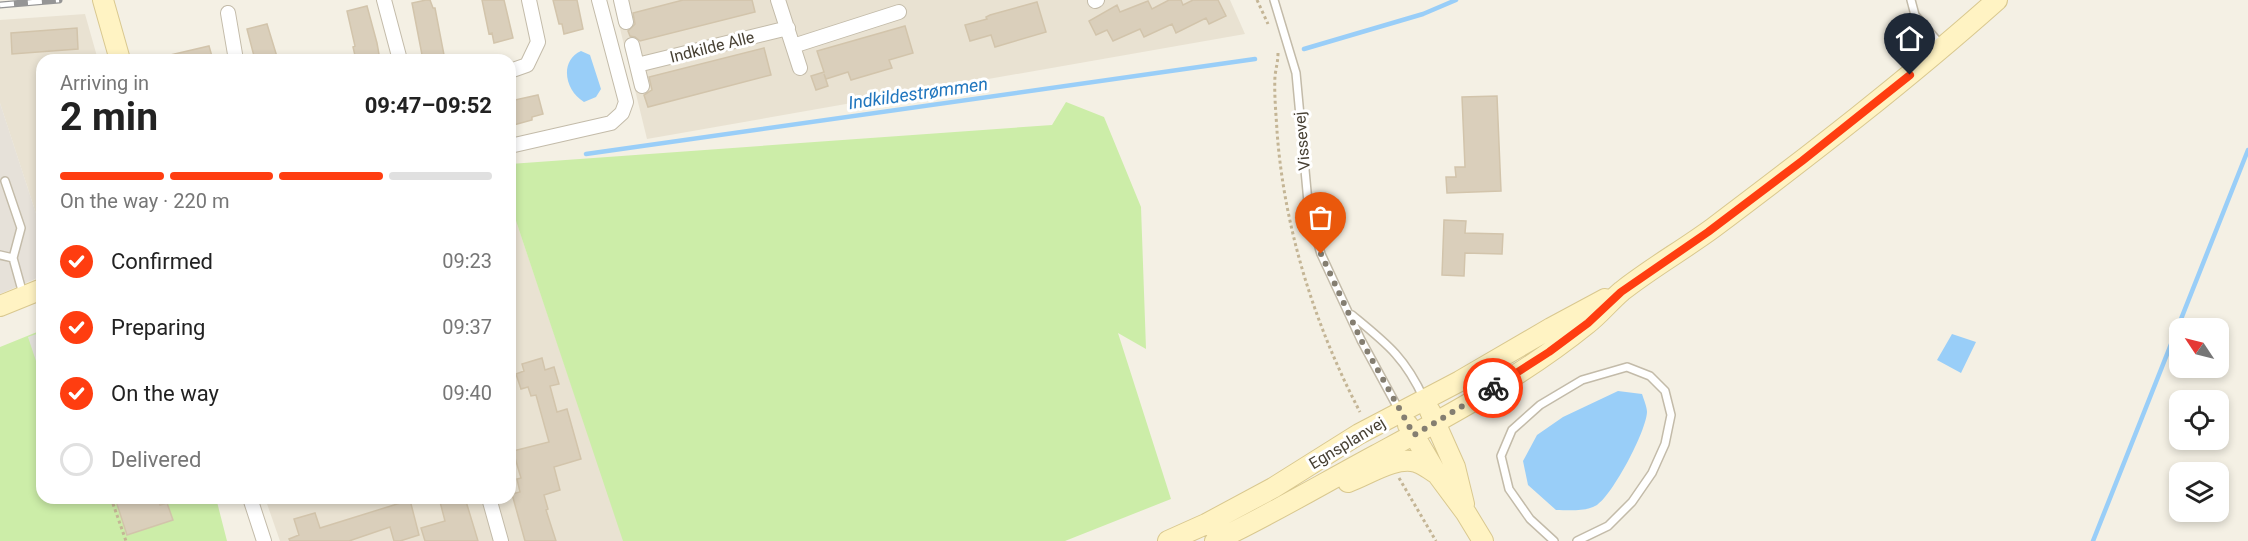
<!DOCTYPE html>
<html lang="en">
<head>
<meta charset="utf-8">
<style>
  body { margin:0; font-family:Roboto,sans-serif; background:#f2f2f2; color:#222; height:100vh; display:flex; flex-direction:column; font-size:22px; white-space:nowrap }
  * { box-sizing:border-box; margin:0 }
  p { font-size:20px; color:#767676 }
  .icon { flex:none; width:33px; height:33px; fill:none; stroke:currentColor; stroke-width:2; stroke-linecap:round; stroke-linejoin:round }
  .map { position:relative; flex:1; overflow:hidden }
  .panel { position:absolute; left:36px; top:54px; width:480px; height:450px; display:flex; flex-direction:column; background:#fff; border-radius:18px; box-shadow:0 3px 9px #0003 }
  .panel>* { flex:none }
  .needle { width:39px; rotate:305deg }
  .controls { position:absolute; left:2169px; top:318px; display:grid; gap:12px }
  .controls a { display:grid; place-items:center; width:60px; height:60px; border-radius:12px; background:#fff; box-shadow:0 3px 9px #0003; font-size:30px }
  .pin { position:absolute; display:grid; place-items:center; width:51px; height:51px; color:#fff; margin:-62px -26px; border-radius:50% 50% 50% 0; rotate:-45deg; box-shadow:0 0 6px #0007 }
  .pin .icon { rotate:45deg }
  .courier { position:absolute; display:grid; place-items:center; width:60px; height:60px; margin:-30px; border:4px solid #ff3d10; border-radius:50%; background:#fff; color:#222; box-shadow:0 2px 8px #0007 }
  .headline em { font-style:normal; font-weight:700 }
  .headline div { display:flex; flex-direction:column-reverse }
  .headline { display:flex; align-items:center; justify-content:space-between; height:102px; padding:0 24px }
  h1 { font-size:39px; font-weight:700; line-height:45px }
  .bar { display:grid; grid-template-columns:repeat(4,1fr); gap:9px 6px; align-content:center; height:72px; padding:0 24px }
  .bar i { height:8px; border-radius:4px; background:#e0e0e0 }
  .bar .current { background:#ff3d10 }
  .bar p { grid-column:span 4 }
  ol { padding:0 24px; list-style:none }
  li { display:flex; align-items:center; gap:18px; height:66px }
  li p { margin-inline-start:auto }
  li .icon { padding:6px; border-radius:50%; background:#ff3d10; color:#fff; stroke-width:4 }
  li:last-child { color:#767676 }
  li i { width:33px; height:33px; border:3px solid #e0e0e0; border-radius:50% }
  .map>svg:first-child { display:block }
  .residential { fill:#e9e2d2 }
  .industrial { fill:#e6e1d9 }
  .green { fill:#cceda8 }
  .parking { fill:#e4e2dd }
  .water { fill:#99cef8 }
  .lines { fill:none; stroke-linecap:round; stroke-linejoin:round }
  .stream { stroke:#99cef8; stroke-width:4.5 }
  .building { fill:#dacfbb; stroke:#d2c4ab; stroke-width:1.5 }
  .lane-casing { stroke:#c3bba9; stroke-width:10 }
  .street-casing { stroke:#c3bba9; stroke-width:16 }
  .secondary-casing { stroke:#d9c88f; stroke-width:22 }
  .path { stroke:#c4b595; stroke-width:3; stroke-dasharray:3 3; stroke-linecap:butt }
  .lane { stroke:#fff; stroke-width:7 }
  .street { stroke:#fff; stroke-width:14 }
  .secondary { stroke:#fff3c3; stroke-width:20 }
  .rail-casing { stroke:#959595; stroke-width:7 }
  .rail { stroke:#fff; stroke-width:4.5; stroke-dasharray:14; stroke-linecap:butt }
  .done { stroke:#847e71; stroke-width:6; stroke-dasharray:0 10.8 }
  .route { stroke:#ff3d10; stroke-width:8 }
  .labels { text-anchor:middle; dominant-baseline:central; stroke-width:6; stroke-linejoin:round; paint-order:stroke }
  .street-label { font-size:16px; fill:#474033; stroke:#fff }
  .water-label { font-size:18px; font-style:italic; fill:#2176be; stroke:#fff }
</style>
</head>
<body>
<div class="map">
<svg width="2248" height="541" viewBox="0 0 2248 541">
  <rect width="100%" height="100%" fill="#f4f0e4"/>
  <!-- residential -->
  <path class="residential" d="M613 0H1230L1245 34 647 139Z
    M85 14 98 60H42V232L0 103V20Z
    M510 203 624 541H280L265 498H510Z"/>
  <!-- industrial -->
  <path class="industrial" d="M0 103 42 232V276L0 294Z"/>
  <!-- green -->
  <path class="green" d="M1066 102 1104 117 1141 207 1146 349 1118 333 1171 499 1065 541H623L510 203V164L1052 125Z
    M42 330V498H216L227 541H0V347Z"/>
  <!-- parking -->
  <path class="parking" d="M42 332V379L28 337Z"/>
  <!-- water -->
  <path class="water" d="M581 51 590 55 601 89 596 97 584 102C565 91 559 61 581 51Z
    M1952 334 1976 342 1961 373 1937 360Z
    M1618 391 1642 394C1644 400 1647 407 1647 412 1646 432 1613 494 1597 505 1586 512 1568 510 1556 510L1528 485 1523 461 1537 435 1563 417Z"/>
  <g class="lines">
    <!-- stream -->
    <path class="stream" d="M1304 49 1423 14 1456 0
      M586 154 1255 59
      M2093 541 2248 150"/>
  </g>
  <!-- building -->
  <path class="building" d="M426 0H430L433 8H435L445 60H423L412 3Z
    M482 0H504L513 38 494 43 492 33 489 34Z
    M553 0H577L583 29 564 34 562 24H559Z
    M683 0H752L755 12 640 41 635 37 630 36 628 31 635 24 633 13Z
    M1169 0H1181L1183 5 1193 0H1218L1226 16 1209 24 1206 18 1176 33 1172 24 1144 37 1140 29 1113 41 1107 30 1096 35 1089 21 1117 5 1120 12 1148 1 1152 9Z
    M1037 2 1046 32 995 47 991 35 970 41 965 25 987 19 986 17 990 15Z
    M367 6 377 43 380 60H356L353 47 355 46 347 11Z
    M267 24 278 60H255L247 29Z
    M905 26 913 53 889 60 892 68 851 80 848 72 826 79 824 74 828 86 816 90 811 76 824 72 817 51Z
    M77 28 78 49 12 54 11 33Z
    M209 46 213 60H171L170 55Z
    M764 48 771 75 648 107 644 95 652 90 649 77Z
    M538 95 543 114 532 117V120L510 126V101Z
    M1497 96 1501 191 1447 193 1446 177H1456L1455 167H1465L1462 97Z
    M1444 220 1466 221 1465 233 1503 234 1502 254 1465 253 1464 276 1442 275Z
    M542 358 545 370 554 367 559 384 550 386 557 412 567 409 581 459 554 467 560 490 544 495 548 509 546 510 556 541H525L512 494 520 492 517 479 521 478 513 451 549 442 536 395 531 396 528 387 521 389 516 374 524 371 522 364Z
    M115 498H157L160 505 167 503 173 520 127 535Z
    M439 498H465L478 541H425L421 528 445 521Z
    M410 500 419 535 400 541H394L390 527 349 541H290L289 539 299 535 294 519 315 513 320 528Z"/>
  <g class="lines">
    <!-- lane casing -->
    <g class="lane-casing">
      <path id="lane" d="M1274 0 1296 73 1309 213 1321 254 1361 340 1399 410
        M1911 0 1915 15 1941 45
        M5 181 21 228 13 258
        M0 255 13 258 23 294
        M1352 315C1386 343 1405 357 1424 399
        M1554 541 1530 519 1509 489 1501 456 1512 430 1540 405 1582 380 1627 367 1650 376 1665 391 1671 415 1665 444 1652 473 1632 502 1608 526 1577 541"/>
    </g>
    <!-- street casing -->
    <g class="street-casing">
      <path id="street" d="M384 0 400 60
        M621 0 626 22
        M778 0 800 68
        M1095 1 1097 0
        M228 13 236 60
        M632 45 642 86
        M793 46 899 12
        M637 65 788 28
        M510 71 527 65 538 42 529 0
        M510 146 611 123 622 113 626 102 599 0
        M250 498 264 541
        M489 498 501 541"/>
    </g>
    <!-- secondary casing -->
    <g class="secondary-casing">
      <path id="secondary" d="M103 0 120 60
        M0 306 42 289
        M1430 411 1455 467 1464 504
        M1408 425 1437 474 1466 513 1483 541
        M1348 482C1368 475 1395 456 1416 462 1424 464 1430 470 1437 474
        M1168 541 1206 524 1273 488 1359 434 1460 381 1551 328 1605 299
        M1215 541C1270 515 1322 484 1376 455 1448 416 1523 376 1587 324 1600 314 1610 301 1622 291 1651 268 1683 250 1713 228 1810 155 1906 81 1997 0"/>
    </g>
    <!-- path -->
    <path class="path" d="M1257 0 1268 24
      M1278 53C1278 61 1276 68 1275 76 1274 94 1276 113 1277 131 1284 229 1315 326 1360 412
      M1399 478 1436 541
      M111 498 126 541"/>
    <!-- lane -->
    <use href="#lane" class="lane"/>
    <!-- street -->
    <use href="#street" class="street"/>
    <!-- secondary -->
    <use href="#secondary" class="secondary"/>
    <!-- rail casing -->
    <g class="rail-casing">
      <path id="rail" d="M0 5 59 0"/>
    </g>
    <!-- rail -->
    <use href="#rail" class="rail"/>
  </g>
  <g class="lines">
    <!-- done -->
    <path class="done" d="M1321 254 1361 340 1414 435 1493 388"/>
    <!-- route -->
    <path class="route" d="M1493 388 1549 352 1588 323 1621 292 1708 232 1802 161 1910 75"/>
  </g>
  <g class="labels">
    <!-- street labels -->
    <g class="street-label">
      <text transform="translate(712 47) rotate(-14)">Indkilde Alle</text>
      <text transform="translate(1302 141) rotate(-95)">Vissevej</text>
      <text transform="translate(1347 443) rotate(-31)">Egnsplanvej</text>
    </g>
    <!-- water labels -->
    <g class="water-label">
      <text transform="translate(918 93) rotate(-8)">Indkildestrømmen</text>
    </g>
  </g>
</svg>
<div class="controls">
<a><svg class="needle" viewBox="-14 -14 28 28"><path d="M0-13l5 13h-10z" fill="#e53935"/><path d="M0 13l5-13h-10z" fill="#767676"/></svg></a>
<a><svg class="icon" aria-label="locate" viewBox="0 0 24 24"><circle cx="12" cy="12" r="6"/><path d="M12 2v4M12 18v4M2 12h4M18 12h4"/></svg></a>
<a><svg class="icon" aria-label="layers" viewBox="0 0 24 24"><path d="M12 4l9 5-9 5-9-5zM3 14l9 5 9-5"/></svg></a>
</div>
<div class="pin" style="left:1321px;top:254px;background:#ea580c"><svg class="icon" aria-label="bag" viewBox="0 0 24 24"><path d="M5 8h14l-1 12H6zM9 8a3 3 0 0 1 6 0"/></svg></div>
<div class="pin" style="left:1910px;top:75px;background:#1f2937"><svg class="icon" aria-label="home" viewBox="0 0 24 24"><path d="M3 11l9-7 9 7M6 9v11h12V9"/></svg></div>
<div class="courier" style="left:1493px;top:388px"><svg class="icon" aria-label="bike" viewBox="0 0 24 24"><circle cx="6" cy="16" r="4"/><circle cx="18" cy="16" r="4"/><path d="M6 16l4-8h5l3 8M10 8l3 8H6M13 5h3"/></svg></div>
<section class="panel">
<div class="headline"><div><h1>2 min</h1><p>Arriving in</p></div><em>09:47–09:52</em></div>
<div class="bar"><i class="current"></i><i class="current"></i><i class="current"></i><i></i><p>On the way · 220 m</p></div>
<ol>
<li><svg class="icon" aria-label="check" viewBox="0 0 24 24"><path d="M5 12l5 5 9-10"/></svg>Confirmed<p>09:23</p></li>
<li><svg class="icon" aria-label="check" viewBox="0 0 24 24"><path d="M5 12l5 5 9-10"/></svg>Preparing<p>09:37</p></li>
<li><svg class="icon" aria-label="check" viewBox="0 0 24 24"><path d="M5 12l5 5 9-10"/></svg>On the way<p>09:40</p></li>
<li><i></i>Delivered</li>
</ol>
</section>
</div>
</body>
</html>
